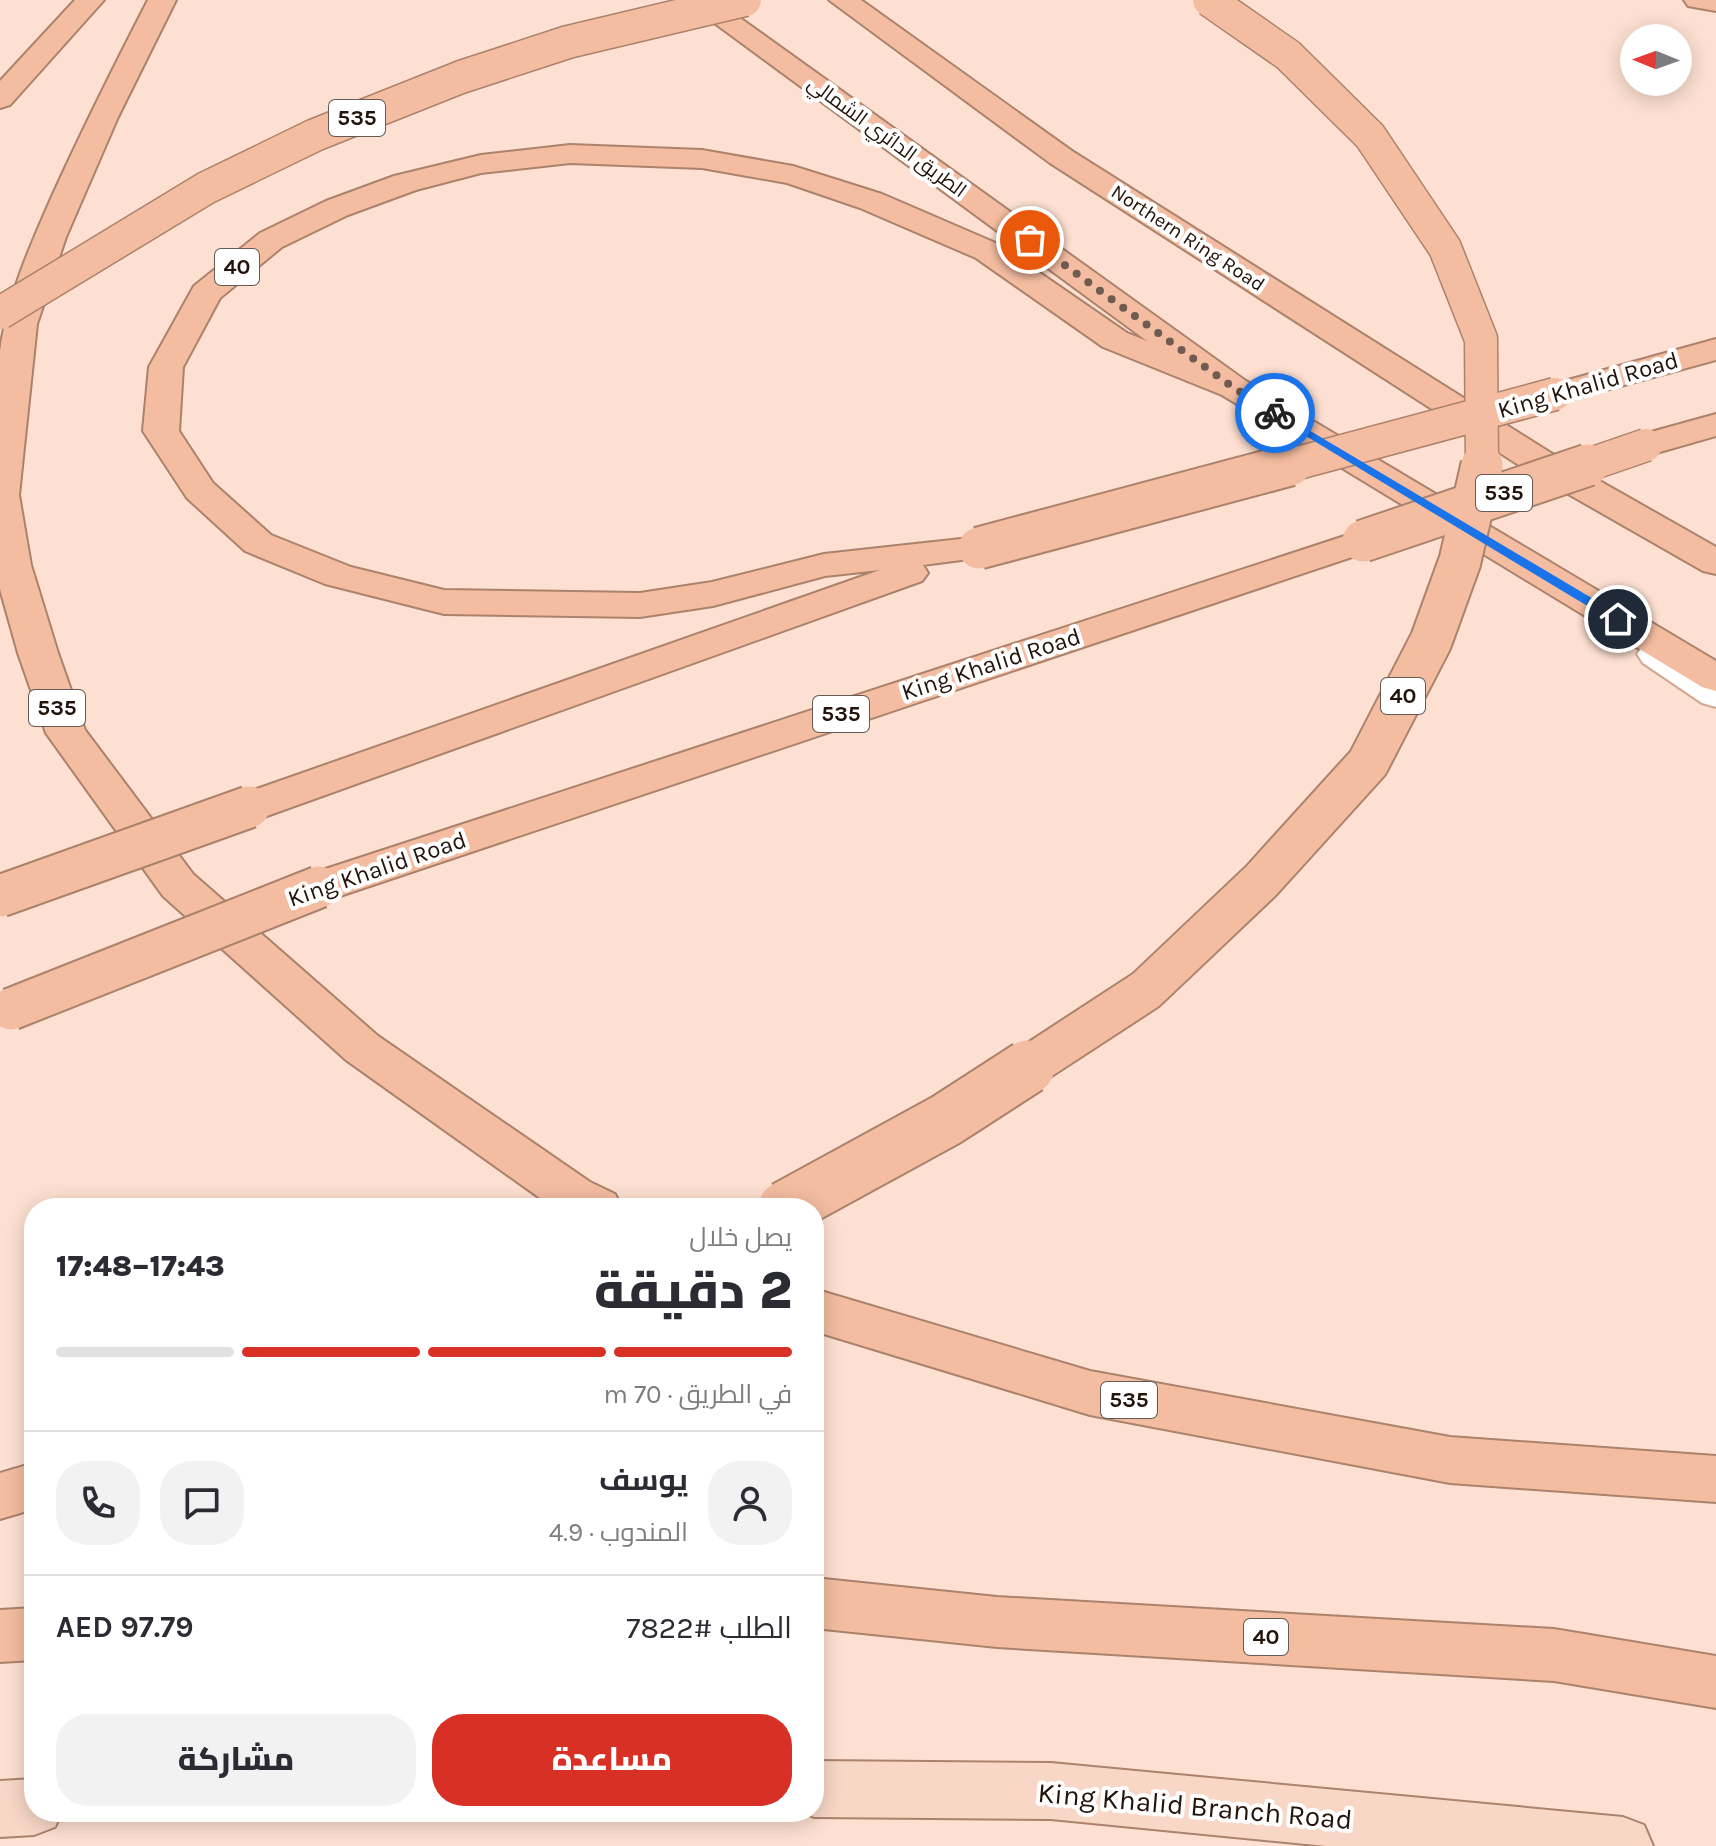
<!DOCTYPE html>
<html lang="ar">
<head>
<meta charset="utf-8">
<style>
  body { margin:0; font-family:Karla,Cairo,sans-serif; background:#f2f2f3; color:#2b2b33; direction:rtl; height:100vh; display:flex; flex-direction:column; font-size:30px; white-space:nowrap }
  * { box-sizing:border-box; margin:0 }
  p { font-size:26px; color:#7c7c81 }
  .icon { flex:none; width:44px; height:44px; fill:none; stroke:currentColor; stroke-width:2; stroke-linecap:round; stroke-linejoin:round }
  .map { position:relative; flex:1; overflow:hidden; direction:ltr }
  .details { position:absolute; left:24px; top:1198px; width:800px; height:624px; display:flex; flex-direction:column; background:#fff; border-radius:32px; box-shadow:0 4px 20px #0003; direction:rtl }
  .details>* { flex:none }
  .needle { width:52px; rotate:271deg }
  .controls { position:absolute; left:1620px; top:24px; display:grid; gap:16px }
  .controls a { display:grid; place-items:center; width:72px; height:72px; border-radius:50%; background:#fff; box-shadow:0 4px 20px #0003; font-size:40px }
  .pin { position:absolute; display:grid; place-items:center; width:68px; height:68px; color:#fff; margin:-34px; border:4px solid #fff; border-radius:50%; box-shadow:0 2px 8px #0007 }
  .courier { position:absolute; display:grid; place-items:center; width:80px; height:80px; margin:-40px; border:6px solid #1a73e8; border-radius:50%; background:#fff; color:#222; box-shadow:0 2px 10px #0007 }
  .summary em { font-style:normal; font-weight:800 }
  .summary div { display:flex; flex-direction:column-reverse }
  .summary { display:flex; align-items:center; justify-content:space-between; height:136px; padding:0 32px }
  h1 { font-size:52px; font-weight:800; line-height:60px }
  .bar { display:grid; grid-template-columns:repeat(4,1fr); gap:12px 8px; align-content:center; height:96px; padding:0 32px }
  .bar i { height:10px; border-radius:6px; background:#e1e1e2 }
  .bar .selected { background:#d93025 }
  .bar p { grid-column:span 4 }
  .line { display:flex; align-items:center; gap:20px; padding:0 32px; border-top:2px solid #e1e1e2 }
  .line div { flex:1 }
  .round { display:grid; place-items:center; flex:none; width:84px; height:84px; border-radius:32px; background:#f2f2f3 }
  .cta { display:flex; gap:16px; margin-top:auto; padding:16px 32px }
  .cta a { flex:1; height:92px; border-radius:32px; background:#d93025; color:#fff; font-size:32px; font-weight:800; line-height:92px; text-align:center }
  .cta a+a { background:#f2f2f3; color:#2b2b33 }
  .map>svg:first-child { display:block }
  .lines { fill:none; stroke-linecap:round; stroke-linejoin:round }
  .minor-casing { stroke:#d3a68f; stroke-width:4 }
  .major-casing { stroke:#ab826c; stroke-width:4 }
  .highway-casing { stroke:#ab826c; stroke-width:4 }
  .minor { fill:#fff; fill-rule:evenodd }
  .major { fill:#f8d7c7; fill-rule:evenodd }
  .highway { fill:#f4bda1; fill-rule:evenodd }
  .highway-bridge-far2-casing { stroke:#ab826c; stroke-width:35; stroke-linecap:butt }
  .highway-bridge-far1-casing { stroke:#ab826c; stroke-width:45; stroke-linecap:butt }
  .highway-bridge-casing { stroke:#ab826c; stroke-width:57; stroke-linecap:butt }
  .highway-bridge-far2 { stroke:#f4bda1; stroke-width:32 }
  .highway-bridge-far1 { stroke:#f4bda1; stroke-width:41 }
  .highway-bridge { stroke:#f4bda1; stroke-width:53 }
  .route { fill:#1a73e8 }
  .done { stroke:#6f5b50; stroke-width:8; stroke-dasharray:0 14.4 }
  .labels { text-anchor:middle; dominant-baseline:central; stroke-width:8; stroke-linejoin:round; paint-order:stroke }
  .far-street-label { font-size:20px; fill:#23130a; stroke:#fff }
  .shield { fill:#fff; stroke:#655a54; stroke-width:2 }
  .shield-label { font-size:22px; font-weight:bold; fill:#23130a }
  .street-label { font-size:24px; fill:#23130a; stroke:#fff }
  .near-street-label { font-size:28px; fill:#23130a; stroke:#fff }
</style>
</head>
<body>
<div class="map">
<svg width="1716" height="1846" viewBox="0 0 1716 1846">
  <rect width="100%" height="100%" fill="#fde0d1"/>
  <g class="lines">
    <!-- minor casing -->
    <g class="minor-casing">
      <path id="minor" d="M1657 642 1671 645 1716 675V707L1702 703 1643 663 1637 654 1643 645Z"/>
    </g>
    <!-- major casing -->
    <g class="major-casing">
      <path id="major" d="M814 1761 1051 1763 1623 1817 1644 1825 1653 1846H1326L1051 1819 814 1817 801 1812H814Z
        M34 1779V1812H62L55 1827 34 1835 0 1837V1781Z"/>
    </g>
    <!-- highway casing -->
    <g class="highway-casing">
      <path id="highway" d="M75 0H104L10 105 0 108V81Z
        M148 0H176L118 117 66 237 37 324 19 495 31 565 58 653 85 730 193 874 378 1036 590 1182 615 1194 622 1208H554L346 1060 163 896 46 733 18 653 0 589V351C7 297 31 244 53 194 83 128 115 64 148 0Z
        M683 0H715L1246 381 1716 661V691L1702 687 1222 395 1103 347 976 258 860 208 787 183 702 168 570 163 481 173 416 190 348 215 282 247 220 298 183 367 179 431 213 483 271 535 351 567 444 590 640 593 712 582 824 554 979 537 992 540 998 548 992 556 923 565 928 573 922 581 264 817 249 821 234 817 228 807 234 797 880 570 825 576 713 606 640 617 444 614 325 584 245 551 187 498 143 431 149 367 194 286 260 233 326 201 394 176 481 155 570 145 702 150 793 166 882 194 998 244 1127 333 1147 341Z
        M829 0H861L1072 151 1554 455 1716 547V574L1703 571 1528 471 1050 163Z
        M1684 0H1716V11L1688 6Z
        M1716 339V360L1555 404 1543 401 1538 394 1543 387Z
        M1716 414V436L1646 456 1633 453 1628 445 1633 437Z
        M1363 530 1376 533 1382 541 1376 549 334 898 319 902 304 898 297 887 304 876Z
        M814 1289 1090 1371 1450 1437 1716 1456V1502L1450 1483 1090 1415 814 1331Z
        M34 1463V1509L0 1519V1473Z
        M814 1578 997 1597 1554 1629 1716 1656V1708L1554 1681 997 1647 814 1628Z
        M34 1608V1660L0 1662V1610Z"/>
    </g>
    <!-- minor -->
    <use href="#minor" class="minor"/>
    <!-- major -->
    <use href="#major" class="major"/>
    <!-- highway -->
    <use href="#highway" class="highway"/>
    <!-- highway-bridge-far2 casing -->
    <g class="highway-bridge-far2-casing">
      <path id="highway-bridge-far2" d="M1209 0 1288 55 1370 136 1445 248 1481 339 1482 467
        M0 313 206 188 315 135 461 77 568 42 745 0
        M1283 467 1555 394
        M1582 467 1646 445"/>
    </g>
    <!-- highway-bridge-far1 casing -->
    <g class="highway-bridge-far1-casing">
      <path id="highway-bridge-far1" d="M1363 541 1588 465
        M979 548 1290 465
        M0 896 249 807
        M11 1009 319 887
        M1025 1069 1146 990 1261 881 1368 763 1431 641 1460 561 1482 465"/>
    </g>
    <!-- highway-bridge casing -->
    <g class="highway-bridge-casing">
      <path id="highway-bridge" d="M785 1208 946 1120 1028 1067"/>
    </g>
    <!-- highway-bridge-far2 -->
    <use href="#highway-bridge-far2" class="highway-bridge-far2"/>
    <!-- highway-bridge-far1 -->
    <use href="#highway-bridge-far1" class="highway-bridge-far1"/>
    <!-- highway-bridge -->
    <use href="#highway-bridge" class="highway-bridge"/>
  </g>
  <!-- route -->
  <path class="route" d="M1275 410 1622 616 1624 619 1614 622 1271 415Z"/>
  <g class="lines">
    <!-- done -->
    <path class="done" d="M1030 240 1234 388 1275 413"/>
  </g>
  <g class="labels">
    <!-- far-street labels -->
    <g class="far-street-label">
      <text transform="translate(887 137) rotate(36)">الطريق الدائري الشمالي</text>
      <text transform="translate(1188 238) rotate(33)">Northern Ring Road</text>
    </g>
    <!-- shield labels -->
    <g class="shield">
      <rect x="329" y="100" width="56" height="36" rx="6"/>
      <rect x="215" y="249" width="44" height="36" rx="6"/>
      <rect x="1476" y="475" width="56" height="36" rx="6"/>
      <rect x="1381" y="678" width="44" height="36" rx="6"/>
      <rect x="29" y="690" width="56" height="36" rx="6"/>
      <rect x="813" y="696" width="56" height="36" rx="6"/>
      <rect x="1101" y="1382" width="56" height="36" rx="6"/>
      <rect x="1244" y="1619" width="44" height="36" rx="6"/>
    </g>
    <g class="shield-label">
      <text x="357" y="118">535</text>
      <text x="237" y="267">40</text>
      <text x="1504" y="493">535</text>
      <text x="1403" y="696">40</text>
      <text x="57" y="708">535</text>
      <text x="841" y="714">535</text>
      <text x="1129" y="1400">535</text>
      <text x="1266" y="1637">40</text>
    </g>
    <!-- street labels -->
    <g class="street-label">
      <text transform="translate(1588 385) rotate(-16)">King Khalid Road</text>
      <text transform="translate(991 664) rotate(-18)">King Khalid Road</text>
      <text transform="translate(377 869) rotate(-19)">King Khalid Road</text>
    </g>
    <!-- near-street labels -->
    <g class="near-street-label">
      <text transform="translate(1195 1806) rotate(5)">King Khalid Branch Road</text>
    </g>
  </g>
</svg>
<div class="controls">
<a><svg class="needle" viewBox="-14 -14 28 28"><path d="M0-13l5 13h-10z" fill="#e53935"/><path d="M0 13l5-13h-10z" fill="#7c7c81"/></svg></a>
</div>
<div class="pin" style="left:1030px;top:240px;background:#ea580c"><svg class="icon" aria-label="bag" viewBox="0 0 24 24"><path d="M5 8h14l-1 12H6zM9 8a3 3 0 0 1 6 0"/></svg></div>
<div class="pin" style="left:1618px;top:619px;background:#1f2937"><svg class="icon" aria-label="home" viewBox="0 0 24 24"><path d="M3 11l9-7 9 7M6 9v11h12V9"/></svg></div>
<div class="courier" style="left:1275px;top:413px"><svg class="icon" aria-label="bike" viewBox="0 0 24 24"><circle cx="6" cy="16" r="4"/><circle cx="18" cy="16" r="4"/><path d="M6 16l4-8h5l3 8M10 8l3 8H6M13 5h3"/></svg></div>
<section class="details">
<div class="summary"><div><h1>2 دقيقة</h1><p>يصل خلال</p></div><em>17:43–17:48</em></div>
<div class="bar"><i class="selected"></i><i class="selected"></i><i class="selected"></i><i></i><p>في الطريق · 70 m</p></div>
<div class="line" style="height:144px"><a class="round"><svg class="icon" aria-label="person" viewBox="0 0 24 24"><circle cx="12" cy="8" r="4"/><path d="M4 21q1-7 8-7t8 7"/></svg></a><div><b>يوسف</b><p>المندوب · 4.9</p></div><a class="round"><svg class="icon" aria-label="chat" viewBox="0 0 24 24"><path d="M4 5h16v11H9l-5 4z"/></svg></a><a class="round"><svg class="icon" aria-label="phone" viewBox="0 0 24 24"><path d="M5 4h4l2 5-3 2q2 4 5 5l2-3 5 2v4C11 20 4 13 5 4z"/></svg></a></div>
<div class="line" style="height:104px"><div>الطلب #7822</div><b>AED 97.79</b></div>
<div class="cta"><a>مساعدة</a><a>مشاركة</a></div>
</section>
</div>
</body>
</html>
